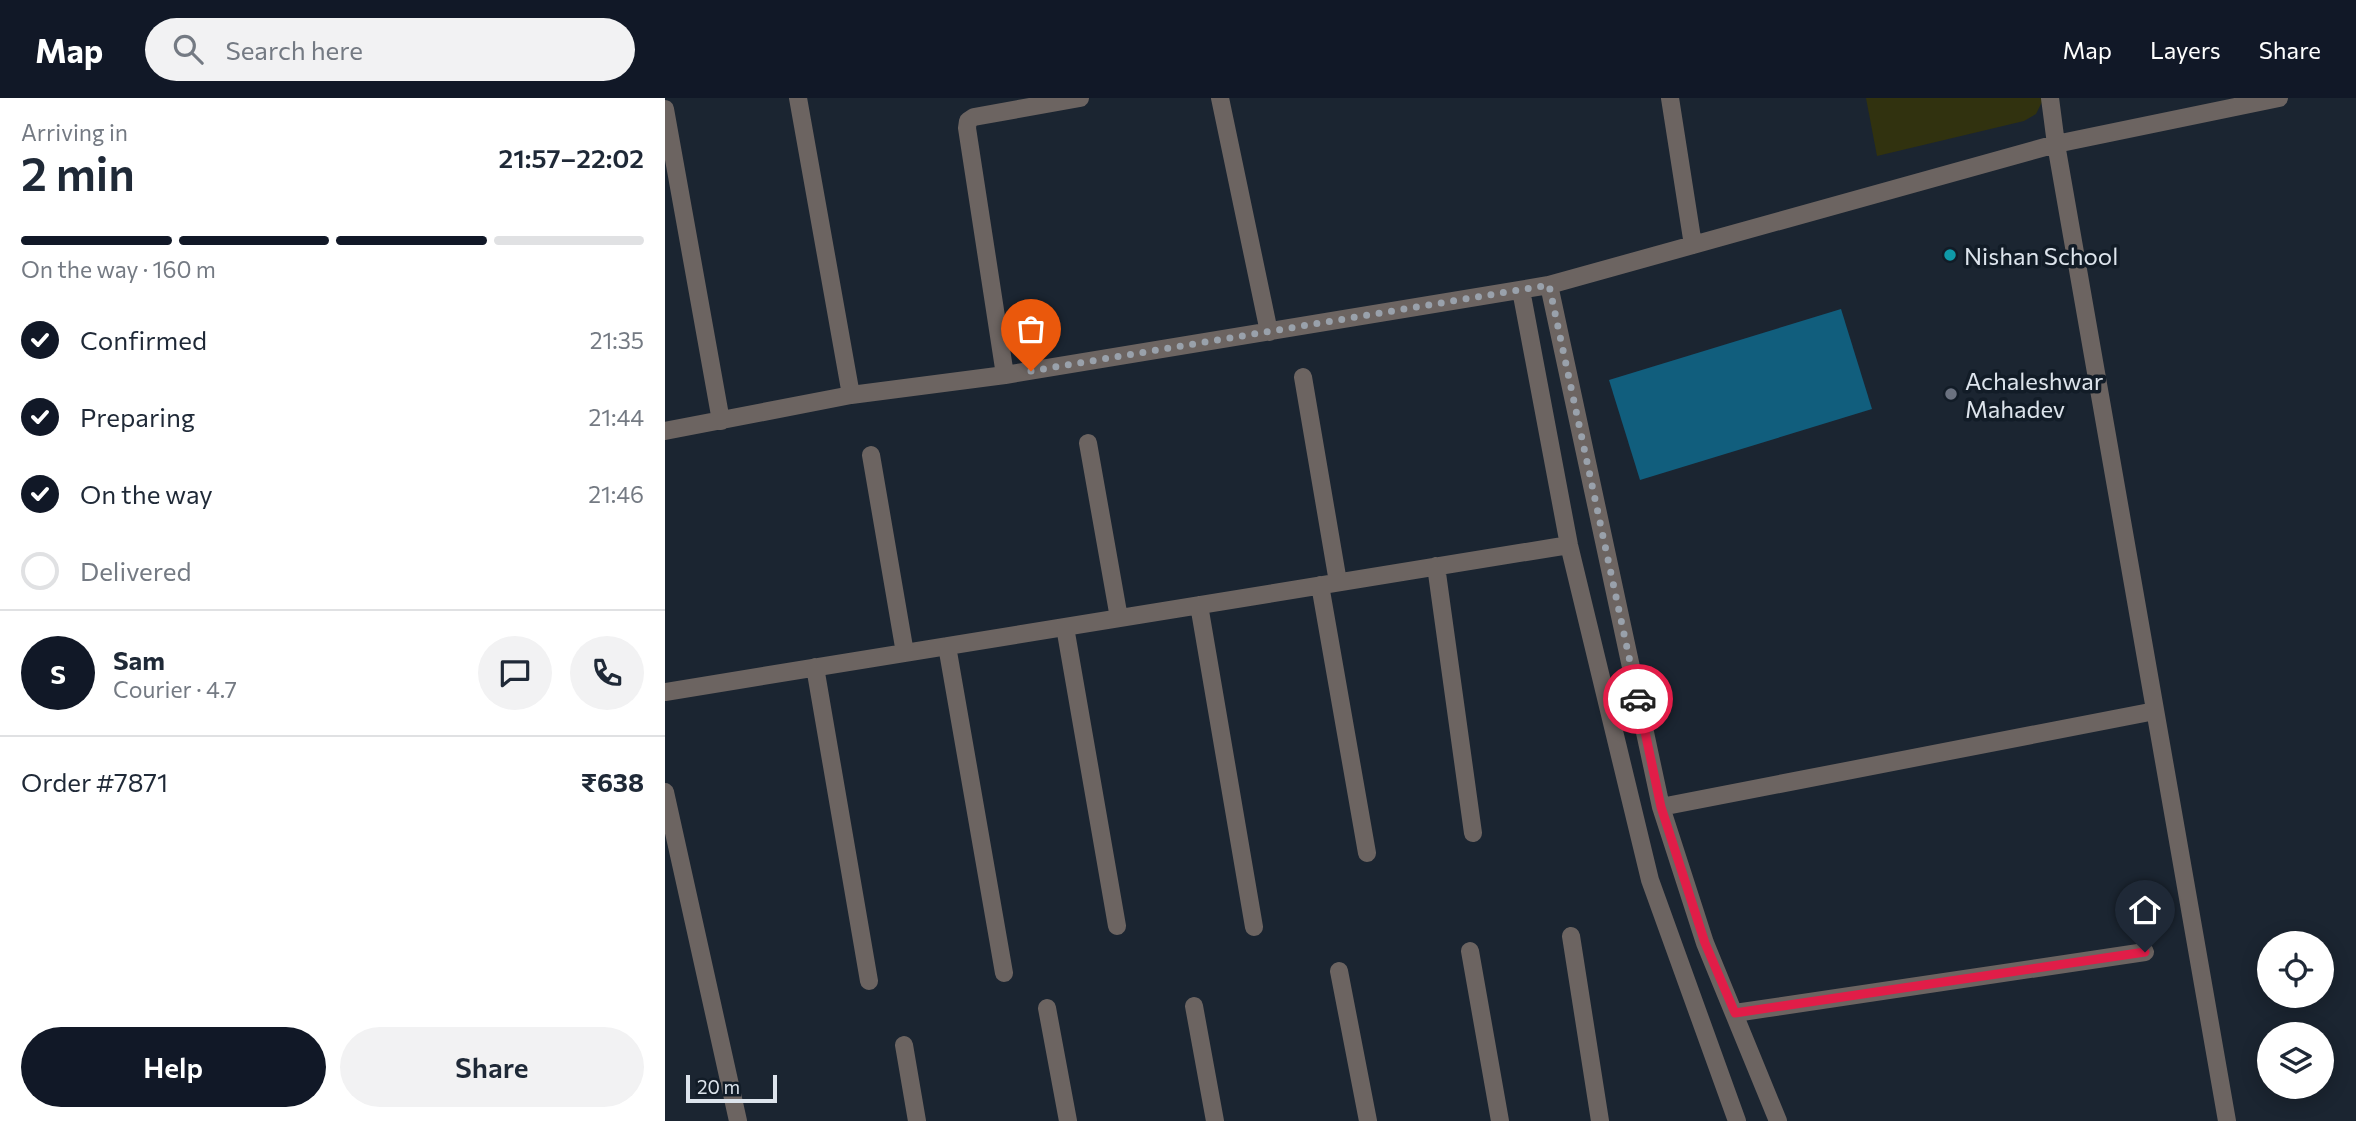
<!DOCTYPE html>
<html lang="en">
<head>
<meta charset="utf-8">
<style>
  body { margin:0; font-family:Commissioner,sans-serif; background:#f2f2f3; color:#1f2937; height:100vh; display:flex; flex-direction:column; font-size:26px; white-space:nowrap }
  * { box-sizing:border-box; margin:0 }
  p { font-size:23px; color:#747a83 }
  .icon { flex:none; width:38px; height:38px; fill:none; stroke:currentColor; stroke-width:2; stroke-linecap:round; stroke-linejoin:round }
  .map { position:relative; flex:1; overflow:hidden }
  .sheet { display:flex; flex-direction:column; background:#fff; width:665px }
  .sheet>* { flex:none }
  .controls { position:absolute; left:1592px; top:833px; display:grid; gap:14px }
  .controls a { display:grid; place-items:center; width:77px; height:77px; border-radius:50%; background:#fff; box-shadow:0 4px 18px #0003; font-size:35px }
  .scale { position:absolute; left:21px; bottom:18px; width:91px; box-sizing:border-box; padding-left:7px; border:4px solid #dde4ec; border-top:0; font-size:19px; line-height:24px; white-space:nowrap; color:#dde4ec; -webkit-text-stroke:5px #121c27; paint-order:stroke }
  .pin { position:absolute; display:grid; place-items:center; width:60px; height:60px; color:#fff; margin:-72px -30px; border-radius:50% 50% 50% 0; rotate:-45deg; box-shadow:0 0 7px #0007 }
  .pin .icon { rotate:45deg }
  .courier { position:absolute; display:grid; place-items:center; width:70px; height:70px; margin:-35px; border:5px solid #e11d48; border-radius:50%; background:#fff; color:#222; box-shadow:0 2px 9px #0007 }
  .head em { font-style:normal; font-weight:600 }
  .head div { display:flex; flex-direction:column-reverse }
  .head { display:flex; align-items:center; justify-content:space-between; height:119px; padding:0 21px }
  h1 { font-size:46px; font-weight:600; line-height:52px }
  .bar { display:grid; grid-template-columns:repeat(4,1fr); gap:10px 7px; align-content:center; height:84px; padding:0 21px }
  .bar i { height:9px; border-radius:5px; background:#e0e1e3 }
  .bar .on { background:#111827 }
  .bar p { grid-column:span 4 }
  .line { display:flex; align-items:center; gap:18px; padding:0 21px; border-top:2px solid #e0e1e3 }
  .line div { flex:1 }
  .round { display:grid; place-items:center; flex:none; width:74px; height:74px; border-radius:37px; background:#f2f2f3 }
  ol { padding:0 21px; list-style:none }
  li { display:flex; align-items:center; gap:21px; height:77px }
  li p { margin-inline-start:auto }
  li .icon { padding:7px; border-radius:50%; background:#111827; color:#fff; stroke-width:4 }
  li:last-child { color:#747a83 }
  li i { width:38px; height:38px; border:4px solid #e0e1e3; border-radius:50% }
  .button { display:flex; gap:14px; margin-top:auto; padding:14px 21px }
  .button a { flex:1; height:80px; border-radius:42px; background:#111827; color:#fff; font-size:28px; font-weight:600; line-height:80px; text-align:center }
  .button a+a { background:#f2f2f3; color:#1f2937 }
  header { display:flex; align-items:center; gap:42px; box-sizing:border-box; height:98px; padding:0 35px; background:#111827; color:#fff }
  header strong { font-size:33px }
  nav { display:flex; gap:38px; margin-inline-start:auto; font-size:24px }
  .search { width:490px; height:63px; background:#f2f2f3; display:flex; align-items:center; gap:18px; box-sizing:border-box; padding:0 24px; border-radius:38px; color:#747a83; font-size:26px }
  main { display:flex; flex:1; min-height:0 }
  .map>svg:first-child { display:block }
  .green { fill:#31320f }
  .water { fill:#115e7d }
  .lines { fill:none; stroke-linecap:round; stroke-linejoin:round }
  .minor { stroke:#6c6461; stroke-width:18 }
  .done { stroke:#99a1ab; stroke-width:7; stroke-dasharray:0 12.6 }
  .route { stroke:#e11d48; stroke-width:9 }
  .culture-dot { fill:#0f9aa8; stroke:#121c27; stroke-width:2.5 }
  .worship-dot { fill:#6b7280; stroke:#121c27; stroke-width:2.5 }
  .labels { text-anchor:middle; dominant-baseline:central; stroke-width:7; stroke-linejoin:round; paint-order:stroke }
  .poi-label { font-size:24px; fill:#dde4ec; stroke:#121c27; text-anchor:start }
</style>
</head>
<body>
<header>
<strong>Map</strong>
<div class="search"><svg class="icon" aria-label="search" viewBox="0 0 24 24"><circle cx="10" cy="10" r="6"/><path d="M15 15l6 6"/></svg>Search here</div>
<nav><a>Map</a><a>Layers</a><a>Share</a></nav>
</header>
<main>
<section class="sheet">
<div class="head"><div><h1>2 min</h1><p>Arriving in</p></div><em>21:57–22:02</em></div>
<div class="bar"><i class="on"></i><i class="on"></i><i class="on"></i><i></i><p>On the way · 160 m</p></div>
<ol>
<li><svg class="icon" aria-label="check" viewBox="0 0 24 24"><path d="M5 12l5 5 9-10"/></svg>Confirmed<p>21:35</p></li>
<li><svg class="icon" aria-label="check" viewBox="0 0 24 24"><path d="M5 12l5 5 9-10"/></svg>Preparing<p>21:44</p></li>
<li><svg class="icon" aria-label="check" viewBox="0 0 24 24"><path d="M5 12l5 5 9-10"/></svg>On the way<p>21:46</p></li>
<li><i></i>Delivered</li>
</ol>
<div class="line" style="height:126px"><b class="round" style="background:#111827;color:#fff">S</b><div><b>Sam</b><p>Courier · 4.7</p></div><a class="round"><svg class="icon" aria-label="chat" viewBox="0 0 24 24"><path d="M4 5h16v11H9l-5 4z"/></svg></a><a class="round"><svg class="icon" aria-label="phone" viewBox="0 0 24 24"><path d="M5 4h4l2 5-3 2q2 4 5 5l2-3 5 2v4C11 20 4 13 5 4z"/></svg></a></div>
<div class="line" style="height:91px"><div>Order #7871</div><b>₹638</b></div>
<div class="button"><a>Help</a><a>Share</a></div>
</section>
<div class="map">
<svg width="1691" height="1023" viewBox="0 0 1691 1023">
  <rect width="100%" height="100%" fill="#1b2531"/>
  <!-- green -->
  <path class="green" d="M1201 0H1379L1371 16 1359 23 1212 58Z"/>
  <!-- water -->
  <path class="water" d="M1176 211 1207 311 975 382 944 282Z"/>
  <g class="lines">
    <!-- minor -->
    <path class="minor" d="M133 0 186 297
      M555 0 604 234
      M1005 0 1028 147
      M1385 0 1391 46 1562 1023
      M0 11 56 323
      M884 187 996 709 1040 845 1113 1023
      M856 192 904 447 985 782 1072 1023
      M340 277 302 30 303 23 309 19 415 0
      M638 279 673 484
      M0 333 186 297 340 277 884 187 1391 46 1614 0
      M423 345 454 520
      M206 357 240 555
      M771 468 808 735
      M655 487 702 755
      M534 507 589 829
      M400 529 452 828
      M282 548 339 875
      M150 569 204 883
      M0 594 904 447
      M0 694 73 1023
      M996 709 1490 613
      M906 838 935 1023
      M805 853 835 1023
      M674 873 703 1023
      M529 908 550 1023
      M382 910 403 1023
      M1070 915 1480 854
      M239 947 252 1023"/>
  </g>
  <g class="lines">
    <!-- done -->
    <path class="done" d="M366 273 884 187 973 601"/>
    <!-- route -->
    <path class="route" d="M973 601 996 709 1040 845 1070 915 1480 854"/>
  </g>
  <!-- markers -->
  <circle class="culture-dot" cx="1285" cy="157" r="7"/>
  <circle class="worship-dot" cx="1286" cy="296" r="7"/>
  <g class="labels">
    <!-- poi labels -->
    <g class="poi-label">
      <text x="1299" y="157">Nishan School</text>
      <text x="1300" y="282">Achaleshwar<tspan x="1300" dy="28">Mahadev</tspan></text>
    </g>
  </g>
</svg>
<div class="controls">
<a><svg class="icon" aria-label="locate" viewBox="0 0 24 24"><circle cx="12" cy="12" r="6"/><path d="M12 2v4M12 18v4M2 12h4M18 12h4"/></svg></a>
<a><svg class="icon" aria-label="layers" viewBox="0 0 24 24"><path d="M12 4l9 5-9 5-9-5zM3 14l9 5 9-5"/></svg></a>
</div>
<div class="scale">20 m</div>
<div class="pin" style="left:366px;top:273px;background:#ea580c"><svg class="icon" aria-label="bag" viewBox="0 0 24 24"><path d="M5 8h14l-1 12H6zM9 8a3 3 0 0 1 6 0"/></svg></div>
<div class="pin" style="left:1480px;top:854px;background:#1f2937"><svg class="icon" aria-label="home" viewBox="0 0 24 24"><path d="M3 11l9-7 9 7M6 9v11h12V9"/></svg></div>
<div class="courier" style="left:973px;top:601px"><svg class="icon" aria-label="car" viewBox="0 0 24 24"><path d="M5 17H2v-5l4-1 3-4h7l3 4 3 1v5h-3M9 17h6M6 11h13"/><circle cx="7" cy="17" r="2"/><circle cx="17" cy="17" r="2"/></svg></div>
</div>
</main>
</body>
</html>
